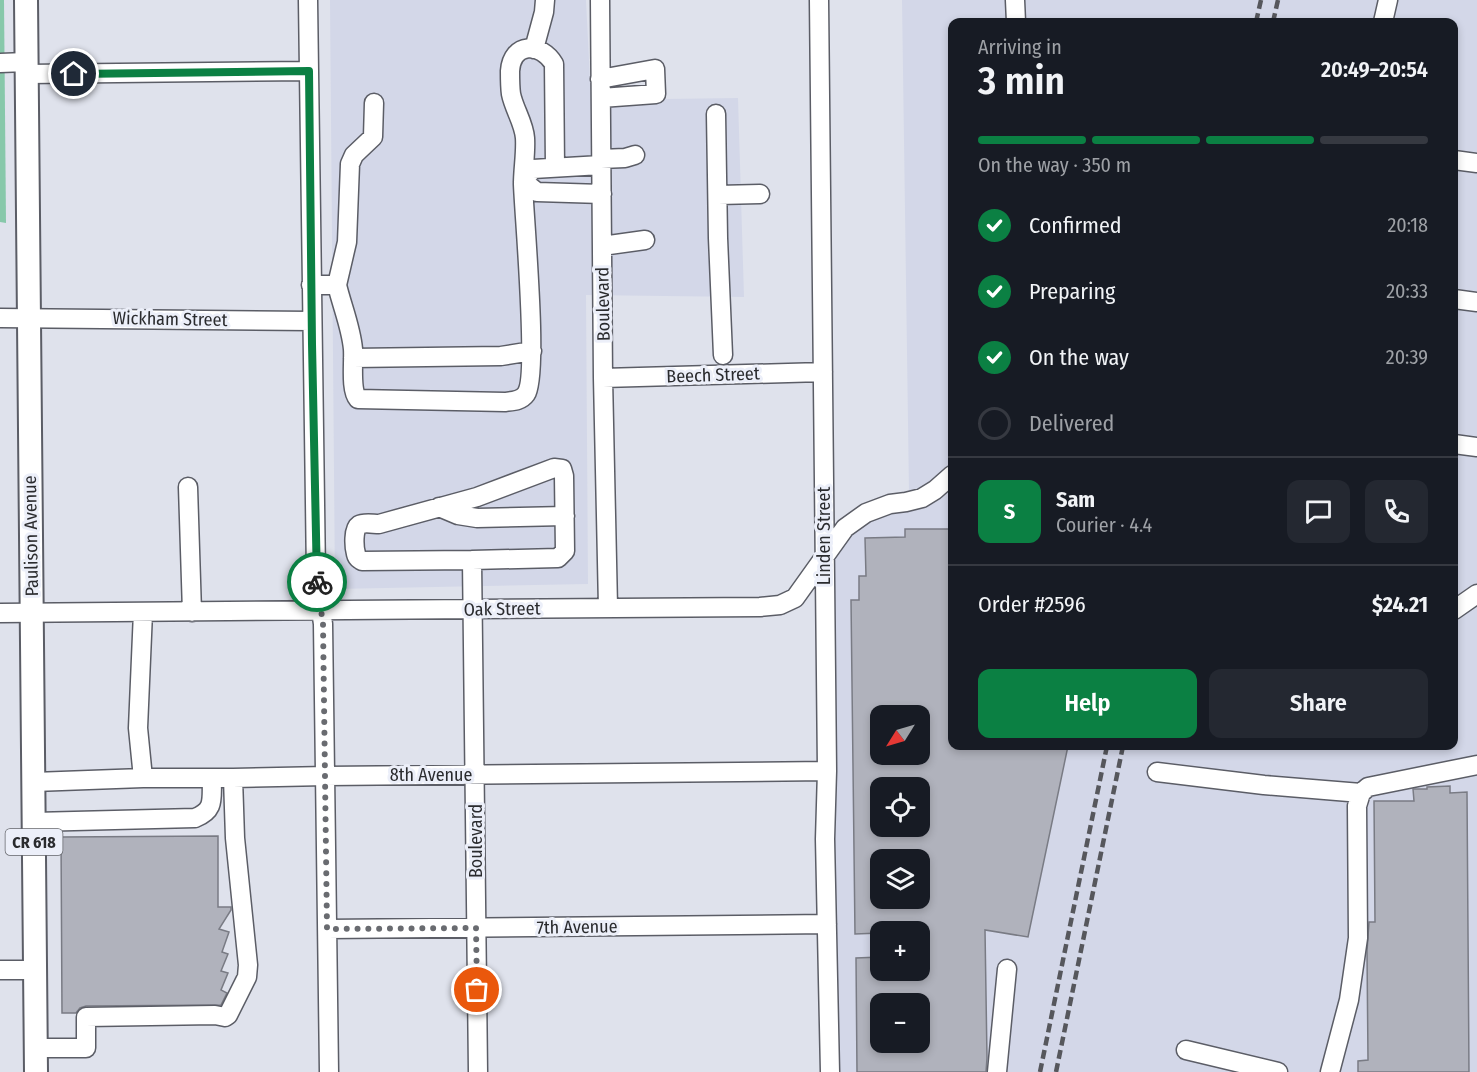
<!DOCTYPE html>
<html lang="en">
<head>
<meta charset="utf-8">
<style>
  body { margin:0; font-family:"Fira Sans Condensed",sans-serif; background:#242831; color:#f1f3f6; height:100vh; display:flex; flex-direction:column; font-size:22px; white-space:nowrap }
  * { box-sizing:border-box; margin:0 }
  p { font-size:20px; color:#9ea1a6 }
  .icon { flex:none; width:33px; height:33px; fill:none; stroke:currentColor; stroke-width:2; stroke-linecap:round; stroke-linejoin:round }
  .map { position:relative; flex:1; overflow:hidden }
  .drawer { position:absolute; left:948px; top:18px; width:510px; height:732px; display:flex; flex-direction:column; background:#171b24; border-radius:12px; box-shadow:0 3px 9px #0003 }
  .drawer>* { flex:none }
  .needle { width:39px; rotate:233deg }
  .buttons { position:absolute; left:870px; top:705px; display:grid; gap:12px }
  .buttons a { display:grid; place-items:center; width:60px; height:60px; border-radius:12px; background:#171b24; box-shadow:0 3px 9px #0003; font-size:30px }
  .pin { position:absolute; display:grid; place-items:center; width:51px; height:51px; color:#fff; margin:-26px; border:3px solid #fff; border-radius:50%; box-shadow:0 2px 6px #0007 }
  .courier { position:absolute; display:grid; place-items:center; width:60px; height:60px; margin:-30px; border:4px solid #0b8043; border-radius:50%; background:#fff; color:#222; box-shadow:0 2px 8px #0007 }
  .headline em { font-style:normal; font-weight:600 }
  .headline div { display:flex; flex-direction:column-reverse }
  .headline { display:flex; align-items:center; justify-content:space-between; height:102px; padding:0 30px }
  h1 { font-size:39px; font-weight:600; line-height:45px }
  .bar { display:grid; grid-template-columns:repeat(4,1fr); gap:9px 6px; align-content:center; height:72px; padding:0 30px }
  .bar i { height:8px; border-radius:4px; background:#363941 }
  .bar .selected { background:#0b8043 }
  .bar p { grid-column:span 4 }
  .line { display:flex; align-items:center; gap:15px; padding:0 30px; border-top:2px solid #363941 }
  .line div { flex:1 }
  .round { display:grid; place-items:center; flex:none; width:63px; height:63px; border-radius:12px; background:#242831 }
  ol { padding:0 30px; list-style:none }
  li { display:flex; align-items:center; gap:18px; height:66px }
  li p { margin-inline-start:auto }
  li .icon { padding:6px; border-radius:50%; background:#0b8043; color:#fff; stroke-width:4 }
  li:last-child { color:#9ea1a6 }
  li i { width:33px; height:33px; border:3px solid #363941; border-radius:50% }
  .cta { display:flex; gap:12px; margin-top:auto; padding:12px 30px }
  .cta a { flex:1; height:69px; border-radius:12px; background:#0b8043; color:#fff; font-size:24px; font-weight:600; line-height:69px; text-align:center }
  .cta a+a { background:#242831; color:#f1f3f6 }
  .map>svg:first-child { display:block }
  .built { fill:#d3d7e8; fill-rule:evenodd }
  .green { fill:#87c8aa }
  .building { fill:#b0b2bc; stroke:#797b84; stroke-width:1.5; fill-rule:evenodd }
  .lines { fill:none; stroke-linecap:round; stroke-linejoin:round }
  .minor-casing { stroke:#5b5d66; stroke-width:21 }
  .major-casing { stroke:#5b5d66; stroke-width:26 }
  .minor { stroke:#fff; stroke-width:18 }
  .major { stroke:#fff; stroke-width:22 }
  .rail { stroke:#56575c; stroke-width:4.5; stroke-dasharray:9 4.5; stroke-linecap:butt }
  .done { stroke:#696b70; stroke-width:6; stroke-dasharray:0 10.8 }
  .route { stroke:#0b8043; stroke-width:8 }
  .labels { text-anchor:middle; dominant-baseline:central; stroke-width:6; stroke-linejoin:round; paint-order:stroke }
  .shield { fill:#eceff9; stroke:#64666b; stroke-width:1.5 }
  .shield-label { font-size:16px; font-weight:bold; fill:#2a2b2e }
  .street-label { font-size:18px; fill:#2a2b2e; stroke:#eceff9 }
</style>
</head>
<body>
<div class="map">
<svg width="1477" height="1072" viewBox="0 0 1477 1072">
  <rect width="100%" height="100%" fill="#dfe2ec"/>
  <!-- built -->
  <path class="built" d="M330 0H586L591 100 738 98 744 297 586 295 588 584 335 589Z
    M902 0H1477V1072H828L824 547 909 492ZM952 22H1454V746H952ZM880 716H920V754H880ZM880 788H920V826H880ZM880 860H920V898H880ZM880 932H920V970H880ZM880 1004H920V1042H880Z"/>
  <!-- green -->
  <path class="green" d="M0 0H4L6 223 0 222Z"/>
  <!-- building -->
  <path class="building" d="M905 529H952V746H1068L1028 937 985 930 987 1058 986 1072H857L856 958 880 957V970H920V932H880V933L855 934 851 600H859V576H866L865 538 905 537ZM880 716H920V754H880ZM880 788H920V826H880ZM880 860H920V898H880ZM880 1004H920V1042H880Z
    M1450 786V793L1467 792 1469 1072H1358V1061L1368 1060 1367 951 1369 922H1375L1374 801H1414L1413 789H1427V787Z
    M218 836V907H231V910L219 929 229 932 222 952 228 954 221 971 228 973 221 990 227 993 221 1005 86 1006 80 1008 76 1013H62L61 837Z"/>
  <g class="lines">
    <!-- minor casing -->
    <g class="minor-casing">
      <path id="minor" d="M308 0 316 575 323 624 329 1072
        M600 0 603 378 608 607
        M819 0 827 771 825 839 830 1072
        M1015 0 1016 22
        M1383 22 1388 0
        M534 49 544 12 545 0
        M0 63 26 62
        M26 74 309 71
        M600 79 655 69 656 94 601 98
        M716 114 718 238 723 355
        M601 159 625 158 635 155
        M1454 160 1477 163
        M523 181 533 169 601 165
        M523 181 537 192 602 194
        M718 195 760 194
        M602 246 645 240
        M311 285H337C342 306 351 327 353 349 354 362 350 390 358 399L505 402C513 401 521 401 526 394 539 376 524 216 523 184 523 169 526 153 525 138 524 123 514 109 511 94 510 87 510 78 510 71 512 42 541 42 554 64L555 167
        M337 285 347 242 350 164 354 155 373 137 374 103
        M1454 299 1477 302
        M0 318 311 321
        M353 358 501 356 532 351
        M603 378 823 372
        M1454 444 1477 447
        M188 487 192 612
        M439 507 458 515 477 518 565 516
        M472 560 362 561C358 558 357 559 356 554 354 547 353 529 359 525 364 522 373 524 379 524L477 497 554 468 562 469 564 476 565 551 558 558 472 560 478 1072
        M1454 610 1477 594
        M143 612 138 728 143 778
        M0 613C253 611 507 608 760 607L780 605 795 598 845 528 866 513 890 504 906 502 922 498 935 490 952 475
        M1157 772 1264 785 1361 793
        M34 782 143 778H233L326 776 827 771
        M34 822 195 818C216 810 211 798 212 778
        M327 929 827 924
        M0 970H35
        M36 1048H86V1017L215 1015 225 1017 228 1015 247 977 248 965 235 838 233 778
        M1186 1050 1278 1072
        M997 1072 1007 969
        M1330 1072 1349 1000 1358 938 1357 806 1361 793 1368 787 1477 765"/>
    </g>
    <!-- major casing -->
    <g class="major-casing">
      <path id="major" d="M26 0 36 1072"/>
    </g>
    <!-- minor -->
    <use href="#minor" class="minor"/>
    <!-- major -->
    <use href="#major" class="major"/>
    <!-- rail -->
    <path class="rail" d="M1256 22 1261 0
      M1273 22 1278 0
      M1040 1072 1107 746
      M1056 1072 1123 746"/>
  </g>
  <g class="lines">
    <!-- done -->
    <path class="done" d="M317 582 323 624 327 929 476 928 477 990"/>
    <!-- route -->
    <path class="route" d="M74 74 309 71 312 344 317 582"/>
  </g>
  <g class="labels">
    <!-- shield labels -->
    <rect class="shield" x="5.5" y="829" width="57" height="26" rx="4.5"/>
    <g class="shield-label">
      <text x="34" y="842">CR 618</text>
    </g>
    <!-- street labels -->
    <g class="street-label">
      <text transform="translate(603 304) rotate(-91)">Boulevard</text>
      <text transform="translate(170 319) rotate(1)">Wickham Street</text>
      <text transform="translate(713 375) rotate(-2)">Beech Street</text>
      <text transform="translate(31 536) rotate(-91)">Paulison Avenue</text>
      <text transform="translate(824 536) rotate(-90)">Linden Street</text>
      <text transform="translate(502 609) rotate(-1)">Oak Street</text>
      <text x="431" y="775">8th Avenue</text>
      <text transform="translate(476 841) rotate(-90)">Boulevard</text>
      <text transform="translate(577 927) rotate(-1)">7th Avenue</text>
    </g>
  </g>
</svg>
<div class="buttons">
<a><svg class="needle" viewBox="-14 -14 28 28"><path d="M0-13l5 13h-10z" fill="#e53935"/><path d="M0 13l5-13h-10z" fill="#9ea1a6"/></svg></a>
<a><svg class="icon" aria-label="locate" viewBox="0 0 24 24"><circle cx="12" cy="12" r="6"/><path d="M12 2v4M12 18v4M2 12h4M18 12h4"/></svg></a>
<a><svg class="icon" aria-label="layers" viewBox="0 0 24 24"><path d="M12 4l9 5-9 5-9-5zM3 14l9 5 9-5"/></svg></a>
<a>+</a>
<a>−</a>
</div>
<div class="pin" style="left:477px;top:990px;background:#ea580c"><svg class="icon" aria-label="bag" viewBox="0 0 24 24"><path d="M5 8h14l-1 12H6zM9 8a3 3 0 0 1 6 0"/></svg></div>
<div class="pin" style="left:74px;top:74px;background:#1f2937"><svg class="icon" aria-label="home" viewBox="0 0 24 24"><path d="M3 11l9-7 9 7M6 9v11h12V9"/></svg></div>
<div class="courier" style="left:317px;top:582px"><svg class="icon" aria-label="bike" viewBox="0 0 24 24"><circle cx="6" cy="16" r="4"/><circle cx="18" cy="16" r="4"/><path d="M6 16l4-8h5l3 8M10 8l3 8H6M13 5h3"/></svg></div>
<section class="drawer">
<div class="headline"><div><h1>3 min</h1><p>Arriving in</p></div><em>20:49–20:54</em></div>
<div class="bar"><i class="selected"></i><i class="selected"></i><i class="selected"></i><i></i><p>On the way · 350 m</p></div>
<ol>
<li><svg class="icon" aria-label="check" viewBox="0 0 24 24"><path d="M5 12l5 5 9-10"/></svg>Confirmed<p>20:18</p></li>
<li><svg class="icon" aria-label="check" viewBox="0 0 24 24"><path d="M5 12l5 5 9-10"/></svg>Preparing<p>20:33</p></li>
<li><svg class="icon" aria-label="check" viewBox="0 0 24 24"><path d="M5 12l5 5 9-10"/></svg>On the way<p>20:39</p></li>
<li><i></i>Delivered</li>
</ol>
<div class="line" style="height:108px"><b class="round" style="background:#0b8043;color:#fff">S</b><div><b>Sam</b><p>Courier · 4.4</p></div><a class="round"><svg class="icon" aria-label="chat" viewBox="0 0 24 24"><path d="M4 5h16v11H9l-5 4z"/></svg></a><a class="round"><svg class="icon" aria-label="phone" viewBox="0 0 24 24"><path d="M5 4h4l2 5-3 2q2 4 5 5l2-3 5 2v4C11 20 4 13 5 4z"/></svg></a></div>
<div class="line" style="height:78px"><div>Order #2596</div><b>$24.21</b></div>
<div class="cta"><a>Help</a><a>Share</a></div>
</section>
</div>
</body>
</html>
